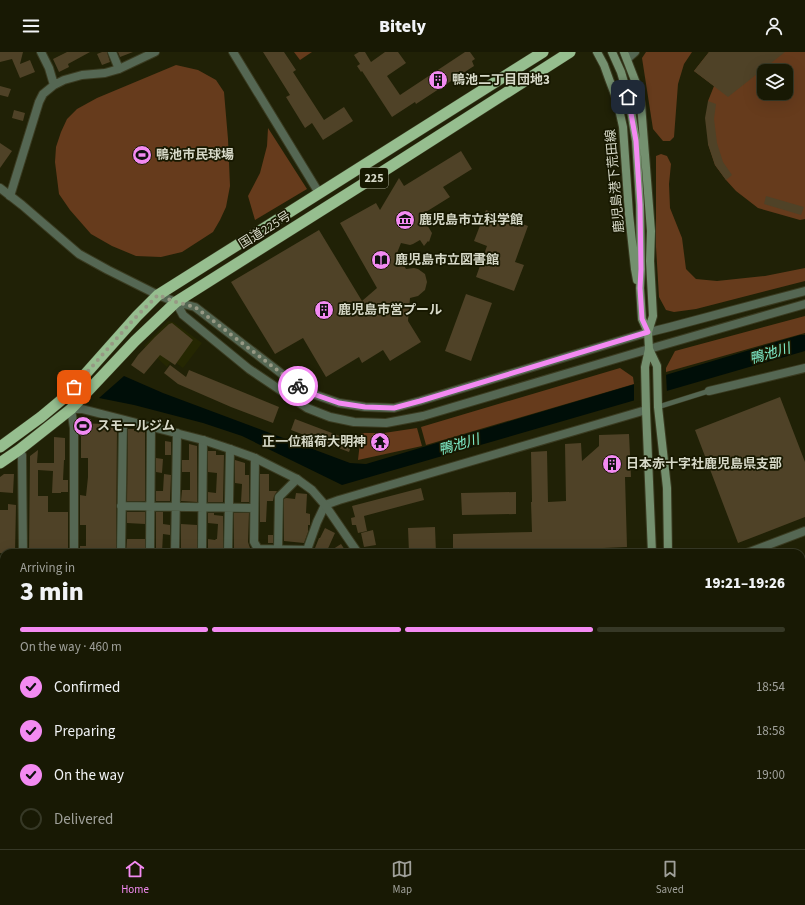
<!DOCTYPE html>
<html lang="en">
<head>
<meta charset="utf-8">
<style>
  body { margin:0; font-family:"Source Sans 3","Noto Sans JP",sans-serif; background:#252613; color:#f1f3f6; height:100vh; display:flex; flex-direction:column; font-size:15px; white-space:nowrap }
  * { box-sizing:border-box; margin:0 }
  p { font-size:13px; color:#9fa09a }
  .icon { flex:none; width:22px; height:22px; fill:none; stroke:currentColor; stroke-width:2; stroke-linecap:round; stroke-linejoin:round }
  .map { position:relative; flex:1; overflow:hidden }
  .side { position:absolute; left:0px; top:497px; width:805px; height:300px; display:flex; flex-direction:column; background:#181904; border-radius:12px 12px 0 0; box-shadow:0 4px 16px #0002,0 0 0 1px #363826 }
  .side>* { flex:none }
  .controls { position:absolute; left:757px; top:12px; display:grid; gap:8px }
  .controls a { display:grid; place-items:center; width:36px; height:36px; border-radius:8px; background:#181904; box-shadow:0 4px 16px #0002,0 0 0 1px #363826; font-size:20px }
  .pin { position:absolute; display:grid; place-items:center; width:34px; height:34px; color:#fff; margin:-17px; border-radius:8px; box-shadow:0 2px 6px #0006 }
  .courier { position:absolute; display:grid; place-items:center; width:40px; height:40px; margin:-20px; border:3px solid #f38af2; border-radius:50%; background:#fff; color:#222; box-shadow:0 1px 5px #0007 }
  .overview em { font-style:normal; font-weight:800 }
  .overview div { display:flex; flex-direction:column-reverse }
  .overview { display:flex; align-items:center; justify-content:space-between; height:68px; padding:0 20px }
  h1 { font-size:26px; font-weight:800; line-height:30px }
  .bar { display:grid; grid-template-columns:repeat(4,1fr); gap:6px 4px; align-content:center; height:48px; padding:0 20px }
  .bar i { height:5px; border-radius:3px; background:#363826 }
  .bar .current { background:#f38af2 }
  .bar p { grid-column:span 4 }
  ol { padding:0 20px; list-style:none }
  li { display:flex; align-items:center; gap:12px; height:44px }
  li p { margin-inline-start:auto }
  li .icon { padding:4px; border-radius:50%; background:#f38af2; color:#111; stroke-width:4 }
  li:last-child { color:#9fa09a }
  li i { width:22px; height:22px; border:2px solid #363826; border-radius:50% }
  header { display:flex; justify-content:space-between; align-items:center; height:52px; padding:0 20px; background:#181904; font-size:18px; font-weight:800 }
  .tabs { display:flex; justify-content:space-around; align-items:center; height:56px; border-top:1px solid #363826; background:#181904; font-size:11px; color:#9fa09a }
  .tabs a { display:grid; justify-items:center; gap:2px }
  .tabs .current { color:#f38af2 }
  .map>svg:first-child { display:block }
  .built { fill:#252702 }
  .green { fill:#663b1c; fill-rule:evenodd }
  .water { fill:#000e08 }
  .pier { fill:#202106 }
  .building { fill:#4f4227 }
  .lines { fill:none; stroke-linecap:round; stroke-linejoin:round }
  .service-casing { stroke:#3a3b21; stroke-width:6 }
  .minor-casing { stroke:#3a3b21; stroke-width:10 }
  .tertiary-casing { stroke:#3a3b21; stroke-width:10 }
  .secondary-casing { stroke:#3a3b21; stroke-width:10 }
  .trunk-casing { stroke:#3a3b21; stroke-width:12 }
  .service { stroke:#556753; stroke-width:4.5 }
  .minor { stroke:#556753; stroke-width:8 }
  .tertiary { stroke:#556753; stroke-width:8 }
  .secondary { stroke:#74906f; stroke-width:8 }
  .trunk { stroke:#96be8f; stroke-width:11 }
  .done { stroke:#979984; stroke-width:4; stroke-dasharray:0 7.2 }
  .route { stroke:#f38af2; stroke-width:5 }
  .labels { text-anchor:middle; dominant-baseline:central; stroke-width:3.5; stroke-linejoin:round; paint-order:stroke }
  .shield { fill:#171800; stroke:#9d9f8c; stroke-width:1 }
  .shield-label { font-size:12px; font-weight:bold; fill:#d7d9c8 }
  .poi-label { font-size:13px; font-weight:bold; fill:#d7d9c8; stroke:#171800; text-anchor:start }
  .street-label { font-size:13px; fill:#d7d9c8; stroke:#171800 }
  .water-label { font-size:14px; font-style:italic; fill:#81f0cc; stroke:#171800 }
</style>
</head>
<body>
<header><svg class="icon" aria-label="menu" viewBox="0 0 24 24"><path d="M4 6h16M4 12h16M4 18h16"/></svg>Bitely<svg class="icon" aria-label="person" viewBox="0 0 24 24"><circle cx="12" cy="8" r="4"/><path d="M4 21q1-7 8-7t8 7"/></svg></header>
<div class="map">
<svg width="805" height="797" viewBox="0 0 805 797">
  <rect width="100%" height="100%" fill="#202106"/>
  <!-- built -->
  <path class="built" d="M168 269 173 270 202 291 183 316 172 308 167 315 144 294Z"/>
  <!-- green -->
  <path class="green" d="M294 0H312L300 8Z
    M646 0H692L684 12 678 32 674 85 670 89H663L653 77 642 6Z
    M709 0H805V167L800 168 758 156 736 139 726 128 715 113 708 92V49L714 34 694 19ZM764 19H786V41H764Z
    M176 13 198 18 216 28 224 40 228 87 230 134 226 155 220 168 213 180 182 200 161 205 136 204 112 194 91 182 70 158 59 142 55 110 56 95 61 80 67 67 77 57 97 46Z
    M268 76 307 137 255 168 248 144 260 121 267 94Z
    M661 102 667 104 671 112 669 132 670 156 682 186 686 217 696 227 717 229 765 224 805 216V229L696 257 674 260 666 258 659 245 656 195V104Z
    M805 264V281L666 320V316L675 299Z
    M620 316 633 325 634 332 426 393 421 375Z
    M417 376 422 394 358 408 361 381H384Z
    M156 793H244L243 797H182L158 795Z
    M696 793H723V797H696Z"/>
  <!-- water -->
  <path class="water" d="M800 283H805V299L342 433 242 384 203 371 134 353 99 346 124 324 163 341 350 411 366 412Z"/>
  <!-- pier -->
  <path class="pier" d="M666 322 667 342 634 351V331Z"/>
  <!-- building -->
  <path class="building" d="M0 0H23L20 12 30 8 35 20 20 26 12 7 0 10Z
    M67 0H90L68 12 69 15 59 20 53 7Z
    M102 0H107L110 10 102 13 97 2Z
    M118 0H133L120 5Z
    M263 0H284L296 18 293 20 324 68 344 55 353 69 323 88 312 71 305 76 286 45 290 43Z
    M359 0H365L371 10 385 0H398L406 11 387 24 400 43 465 0H470L475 7 472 9 474 14 416 52 415 50 392 65 362 19 361 20 357 14 360 12 354 3Z
    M709 0H785L728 45 694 19Z
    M0 34 11 37 8 45 0 43Z
    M708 49 716 52 714 67 717 91 723 110 732 123 726 128 715 113 708 92 705 66Z
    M14 58 25 61 23 69 12 66Z
    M0 91 12 99 0 116Z
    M461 99 472 117 443 135 450 145 421 163 432 181 429 190 428 189 424 194 420 188 413 192 410 193 401 191 397 201 406 217 414 216 418 217 425 222 427 230 425 238 418 244 410 246 408 269 421 290 390 309 383 298 362 311 359 305 326 325 303 286 275 302 231 230 319 178 362 249 377 236 340 171 376 151 380 158 399 126 404 134Z
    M766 144 804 155 801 163 764 152Z
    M486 158 528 174 515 210 524 213 514 239 476 225 487 194 474 189Z
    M466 242 492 251 471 309 445 299Z
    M172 271 193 288 175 313 160 303 144 322 131 313 138 303 155 285 169 272Z
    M170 313 186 325 189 318 279 355 273 371 231 355 178 332 164 321Z
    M780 345 805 410V465L738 491 695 378Z
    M295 367 353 389 349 400 291 378Z
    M79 371 103 372 102 374 117 375 116 501H80V494H86V473H80V443L86 444 88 425V406H81V384H80Z
    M128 377H134V379L145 380V449H127Z
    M629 382 631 425H625L627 495 531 499V501H453V482L532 480 531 450H532L531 400 547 399 548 450 566 449 565 392 581 391 582 409 599 394V383Z
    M54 385 65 386V408H64L63 428H68V440H61V441H52L53 419 38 418V444H48V460H68V501H29L30 404 38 398 37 411H54Z
    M165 389 171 390V403H165Z
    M189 392 197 394V450L181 449 182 438H190V420H182V408H189Z
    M208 399H216V403H224L223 450H208V440L216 441 217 421 208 420Z
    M156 406 163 407 162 421 156 420Z
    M235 408 245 411V423H249V450H241L242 432 235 431Z
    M4 422H14L13 441 0 440V425Z
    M164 422 171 423 170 449H156V439H163Z
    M260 422H269V439H277L274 444 273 449H267L266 470H260Z
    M421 436 424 448 364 464 367 479 358 481 356 473H352L351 466 355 465 352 454Z
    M516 440V462L462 463 461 441Z
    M296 441 307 442 306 461 310 462V473H308V480L304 491 284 489V447L286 446 295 447Z
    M8 452 16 453 15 501H0V458H8Z
    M127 460H145V472L127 471Z
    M156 460H163V472L170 473V483L163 482 162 500H156Z
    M208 461H214V463L223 464V500L208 499V487L215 488 216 487H217L218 472 208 471Z
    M234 461H249L248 490 250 496H248V500H234Z
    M181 472 197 473V498H187V499H181Z
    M435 475 436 501H409L408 476Z
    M325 476 335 481 326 501H313L319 486H320Z
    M373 478 376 493 364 495 361 481Z
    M268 483H273V491H268Z
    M127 487H145V501H126Z
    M341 492 347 501H327Z"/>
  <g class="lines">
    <!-- service casing -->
    <g class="service-casing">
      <path id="service" d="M658 355 709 339"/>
    </g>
    <!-- minor casing -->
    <g class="minor-casing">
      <path id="minor" d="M41 0 49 16 54 33
        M112 0 119 17
        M233 0 319 141
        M627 7 635 0
        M10 144 39 50 43 42 54 33 64 28 82 23 105 21 119 17 155 0
        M709 339 805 316
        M71 357 74 376V501
        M19 398 22 403 23 501
        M255 406 254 490 258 497
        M121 454 254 456
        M278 498 279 445 297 427
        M121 501 123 368
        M150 501 151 375
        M175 501 177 381
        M202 501 203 388
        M228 501 230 397
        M258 501V497L307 498
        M307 501V498L317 470 325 453 339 448 646 358
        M747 501 805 479
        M0 510H4
        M0 675H4
        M22 793V797
        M150 793 151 797
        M318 793V797
        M363 793V797
        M550 793V797
        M737 793V797
        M93 797V793
        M249 797V793"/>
    </g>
    <!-- tertiary casing -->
    <g class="tertiary-casing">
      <path id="tertiary" d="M0 136 22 153 79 202 108 218 158 243 176 250 195 255 295 332 316 343 339 351 365 355 394 356 420 349 642 282 670 275 805 239
        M176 250 183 263 249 317 307 356 330 365 354 370 386 371 423 364 649 297 805 252
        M71 357H82L203 388 230 397 255 406 297 427 312 438 325 453 358 501
        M0 584 4 588
        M0 611 4 610
        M431 793V797"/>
    </g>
    <!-- secondary casing -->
    <g class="secondary-casing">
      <path id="secondary" d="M597 0 604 13 609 27 617 48 623 75 629 162 635 217 637 228
        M612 0 621 20 626 37 630 53 636 89 640 153 641 217 640 236 642 267 648 280
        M624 0 636 31 641 52 651 179 650 209 653 264 648 280 649 297 645 315 646 358 652 501
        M649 297 657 314 658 355 667 436 668 501
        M663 793 664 797
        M678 793 679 797"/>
    </g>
    <!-- trunk casing -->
    <g class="trunk-casing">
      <path id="trunk" d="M0 395 41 365 65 345 137 264 158 243 543 0
        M0 411 19 398 71 357 135 289 176 250 379 122 570 0"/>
    </g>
    <!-- service -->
    <use href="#service" class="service"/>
    <!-- minor -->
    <use href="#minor" class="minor"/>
    <!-- tertiary -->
    <use href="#tertiary" class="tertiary"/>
    <!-- secondary -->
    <use href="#secondary" class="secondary"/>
    <!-- trunk -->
    <use href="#trunk" class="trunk"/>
  </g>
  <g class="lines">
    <!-- done -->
    <path class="done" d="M74 335 133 268 158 243 176 250 195 255 272 314 298 334"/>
    <!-- route -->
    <path class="route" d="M298 334 316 343 339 351 365 355 394 356 420 349 648 280 642 267 640 236 641 217 640 153 636 89 628 45"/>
  </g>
  <!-- icons -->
  <defs>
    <g id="building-disc" transform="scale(1)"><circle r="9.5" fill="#f38af2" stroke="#171800"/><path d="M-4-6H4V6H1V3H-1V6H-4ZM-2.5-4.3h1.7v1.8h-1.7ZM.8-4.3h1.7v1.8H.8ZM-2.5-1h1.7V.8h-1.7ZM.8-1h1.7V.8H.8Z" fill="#111"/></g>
    <g id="stadium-disc" transform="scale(1)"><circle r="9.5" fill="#f38af2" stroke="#171800"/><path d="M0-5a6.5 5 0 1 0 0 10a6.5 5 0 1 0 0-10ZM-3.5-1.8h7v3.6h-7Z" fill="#111"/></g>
    <g id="museum-disc" transform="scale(1)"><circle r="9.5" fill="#f38af2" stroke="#171800"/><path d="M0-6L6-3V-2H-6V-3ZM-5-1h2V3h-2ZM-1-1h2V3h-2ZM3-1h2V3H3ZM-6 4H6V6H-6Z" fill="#111"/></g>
    <g id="library-disc" transform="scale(1)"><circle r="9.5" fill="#f38af2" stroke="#171800"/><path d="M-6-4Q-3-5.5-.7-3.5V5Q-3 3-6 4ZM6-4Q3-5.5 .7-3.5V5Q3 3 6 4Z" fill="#111"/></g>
    <g id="temple-disc" transform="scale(1)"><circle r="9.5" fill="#f38af2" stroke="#171800"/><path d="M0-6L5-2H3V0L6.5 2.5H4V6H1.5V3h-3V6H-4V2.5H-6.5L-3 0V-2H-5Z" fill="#111"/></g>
  </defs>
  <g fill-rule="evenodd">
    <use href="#building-disc" x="438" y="28"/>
    <use href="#stadium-disc" x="142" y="103"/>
    <use href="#museum-disc" x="405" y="168"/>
    <use href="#library-disc" x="381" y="208"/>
    <use href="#building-disc" x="324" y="258"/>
    <use href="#stadium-disc" x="83" y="374"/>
    <use href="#temple-disc" x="380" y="390"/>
    <use href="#building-disc" x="612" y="412"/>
  </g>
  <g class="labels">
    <!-- shield labels -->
    <rect class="shield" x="360" y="116" width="28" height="20" rx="3"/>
    <g class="shield-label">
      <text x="374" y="126">225</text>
    </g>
    <!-- poi labels -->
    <g class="poi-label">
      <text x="452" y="28">鴨池二丁目団地3</text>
      <text x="156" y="103">鴨池市民球場</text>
      <text x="419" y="168">鹿児島市立科学館</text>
      <text x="395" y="208">鹿児島市立図書館</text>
      <text x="338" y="258">鹿児島市営プール</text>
      <text x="97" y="374">スモールジム</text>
      <text x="366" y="390" text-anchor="end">正一位稲荷大明神</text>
      <text x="626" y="412">日本赤十字社鹿児島県支部</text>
    </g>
    <!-- street labels -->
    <g class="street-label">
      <text transform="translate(615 129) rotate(-95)">鹿児島港下荒田線</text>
      <text transform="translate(265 178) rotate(-32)">国道225号</text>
    </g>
    <!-- water labels -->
    <g class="water-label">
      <text transform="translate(770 302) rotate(-16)">鴨池川</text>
      <text transform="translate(459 393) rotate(-16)">鴨池川</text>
    </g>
  </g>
</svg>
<div class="controls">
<a><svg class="icon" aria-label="layers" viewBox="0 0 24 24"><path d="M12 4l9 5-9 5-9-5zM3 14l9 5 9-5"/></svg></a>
</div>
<div class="pin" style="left:74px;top:335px;background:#ea580c"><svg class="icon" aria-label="bag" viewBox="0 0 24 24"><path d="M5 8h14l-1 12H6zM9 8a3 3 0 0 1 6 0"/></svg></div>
<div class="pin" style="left:628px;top:45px;background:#1f2937"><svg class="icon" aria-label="home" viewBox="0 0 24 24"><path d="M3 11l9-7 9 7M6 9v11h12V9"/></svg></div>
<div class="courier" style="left:298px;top:334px"><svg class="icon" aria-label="bike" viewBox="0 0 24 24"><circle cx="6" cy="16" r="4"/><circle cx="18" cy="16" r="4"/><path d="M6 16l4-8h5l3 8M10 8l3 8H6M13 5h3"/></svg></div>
<section class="side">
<div class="overview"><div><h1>3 min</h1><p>Arriving in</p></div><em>19:21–19:26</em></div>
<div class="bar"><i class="current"></i><i class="current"></i><i class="current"></i><i></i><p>On the way · 460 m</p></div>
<ol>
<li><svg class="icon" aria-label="check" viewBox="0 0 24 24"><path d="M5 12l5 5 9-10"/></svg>Confirmed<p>18:54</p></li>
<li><svg class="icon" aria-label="check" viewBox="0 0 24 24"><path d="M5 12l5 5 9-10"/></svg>Preparing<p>18:58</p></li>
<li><svg class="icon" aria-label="check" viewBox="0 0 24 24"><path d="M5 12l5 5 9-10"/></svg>On the way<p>19:00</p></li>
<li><i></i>Delivered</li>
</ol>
</section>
</div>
<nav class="tabs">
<a class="current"><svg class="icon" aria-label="home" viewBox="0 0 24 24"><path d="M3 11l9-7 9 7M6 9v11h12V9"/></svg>Home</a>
<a><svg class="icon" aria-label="map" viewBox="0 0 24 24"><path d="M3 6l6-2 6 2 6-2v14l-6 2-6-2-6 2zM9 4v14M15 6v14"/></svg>Map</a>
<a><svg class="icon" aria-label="saved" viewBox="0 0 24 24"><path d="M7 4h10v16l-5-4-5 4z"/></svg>Saved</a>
</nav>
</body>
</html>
